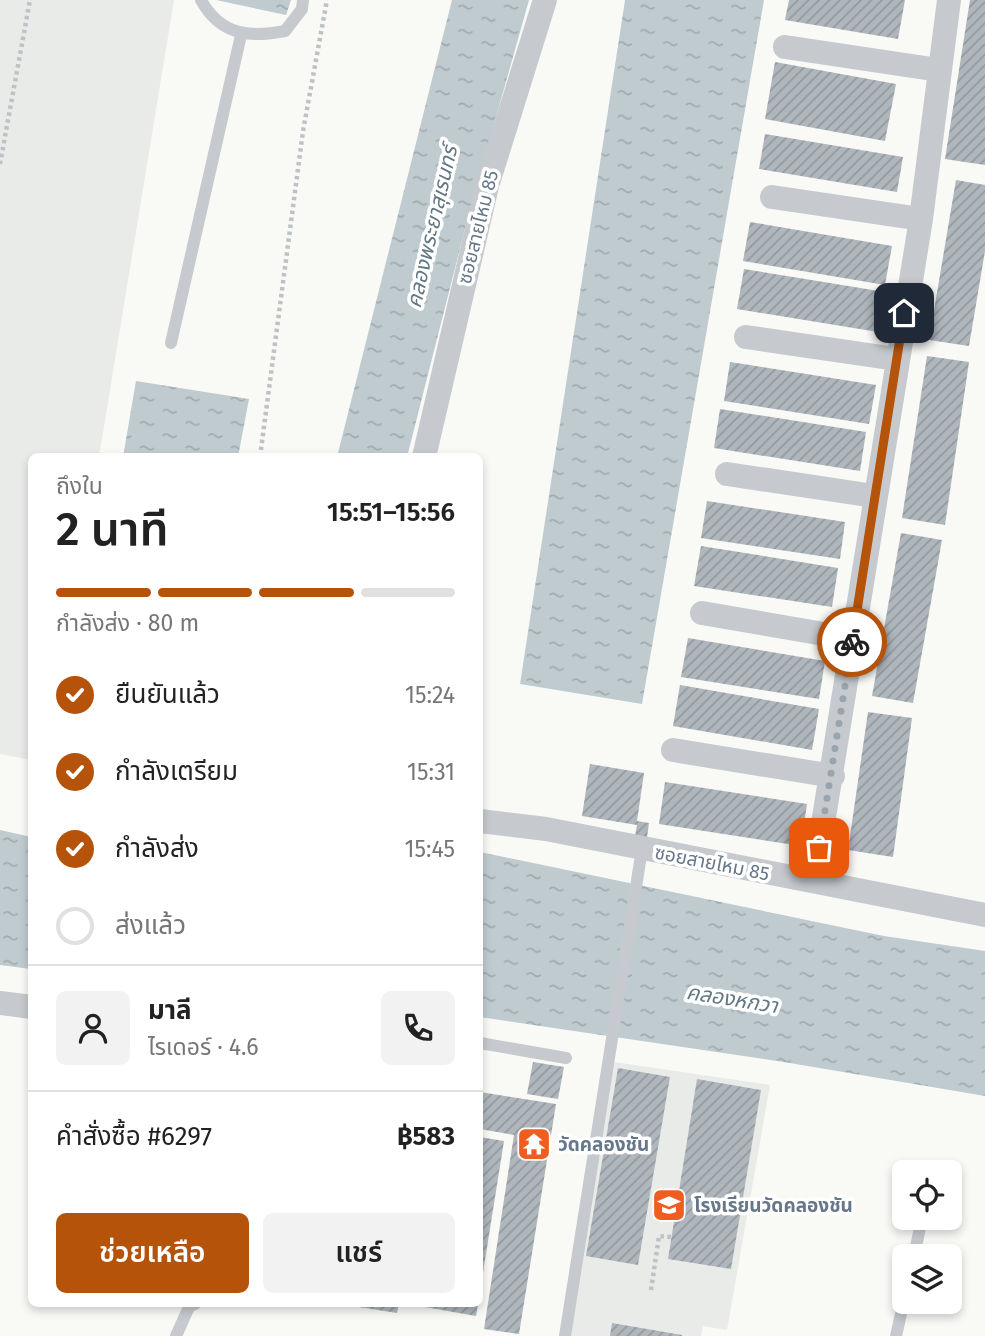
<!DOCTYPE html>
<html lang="th">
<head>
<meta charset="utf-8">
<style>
  body { margin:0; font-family:"Fira Sans","Noto Sans Thai",sans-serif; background:#f2f2f2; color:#222; height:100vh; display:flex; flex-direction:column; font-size:26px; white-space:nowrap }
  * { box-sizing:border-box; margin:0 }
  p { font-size:23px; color:#767676 }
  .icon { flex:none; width:38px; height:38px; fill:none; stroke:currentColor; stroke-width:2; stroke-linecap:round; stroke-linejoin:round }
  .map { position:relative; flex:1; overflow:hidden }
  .panel { position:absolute; left:28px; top:453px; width:455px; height:854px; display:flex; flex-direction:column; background:#fff; border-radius:10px; box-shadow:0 4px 10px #0003 }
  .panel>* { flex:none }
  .controls { position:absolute; left:892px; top:1160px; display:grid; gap:14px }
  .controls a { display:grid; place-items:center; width:70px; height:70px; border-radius:10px; background:#fff; box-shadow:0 4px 10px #0003; font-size:35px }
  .pin { position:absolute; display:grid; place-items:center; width:60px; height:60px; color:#fff; margin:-30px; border-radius:14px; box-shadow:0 4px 10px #0006 }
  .courier { position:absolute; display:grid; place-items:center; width:70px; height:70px; margin:-35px; border:5px solid #b45309; border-radius:50%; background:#fff; color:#222; box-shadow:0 2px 9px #0007 }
  .overview em { font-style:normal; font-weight:600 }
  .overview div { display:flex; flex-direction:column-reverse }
  .overview { display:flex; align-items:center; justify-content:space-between; height:119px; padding:0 28px }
  h1 { font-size:46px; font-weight:600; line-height:52px }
  .bar { display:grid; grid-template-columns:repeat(4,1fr); gap:10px 7px; align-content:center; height:84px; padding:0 28px }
  .bar i { height:9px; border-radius:5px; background:#e0e0e0 }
  .bar .current { background:#b45309 }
  .bar p { grid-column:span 4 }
  .line { display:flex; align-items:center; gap:18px; padding:0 28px; border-top:2px solid #e0e0e0 }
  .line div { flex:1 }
  .round { display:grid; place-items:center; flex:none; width:74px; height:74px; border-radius:10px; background:#f2f2f2 }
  ol { padding:0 28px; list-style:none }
  li { display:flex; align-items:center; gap:21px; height:77px }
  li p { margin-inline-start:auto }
  li .icon { padding:7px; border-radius:50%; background:#b45309; color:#fff; stroke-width:4 }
  li:last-child { color:#767676 }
  li i { width:38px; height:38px; border:4px solid #e0e0e0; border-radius:50% }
  .cta { display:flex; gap:14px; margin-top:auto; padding:14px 28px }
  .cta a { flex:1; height:80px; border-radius:10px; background:#b45309; color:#fff; font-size:28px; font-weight:600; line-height:80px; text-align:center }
  .cta a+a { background:#f2f2f2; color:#222 }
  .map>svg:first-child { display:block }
  .built { fill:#e9ebe9 }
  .water { fill:url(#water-ripples) }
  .building { fill:url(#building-hatch) }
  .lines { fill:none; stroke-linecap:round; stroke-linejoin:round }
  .path { stroke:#bfc2c4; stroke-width:4.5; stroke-dasharray:3.5 3.5; stroke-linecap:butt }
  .service { stroke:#c6cace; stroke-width:12 }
  .minor { stroke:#c6cace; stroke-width:24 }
  .done { stroke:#99a4af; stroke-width:7; stroke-dasharray:0 12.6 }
  .route { stroke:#b45309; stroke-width:9 }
  .labels { text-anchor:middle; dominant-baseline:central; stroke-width:7; stroke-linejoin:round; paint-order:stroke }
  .street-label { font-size:19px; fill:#667789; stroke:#fff }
  .poi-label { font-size:19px; font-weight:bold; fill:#667789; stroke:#fff; text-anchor:start }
  .water-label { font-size:21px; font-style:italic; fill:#627884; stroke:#fff }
</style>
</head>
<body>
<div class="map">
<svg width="985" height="1336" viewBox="0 0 985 1336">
  <defs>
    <pattern id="water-ripples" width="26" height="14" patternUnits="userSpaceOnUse" patternTransform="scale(1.75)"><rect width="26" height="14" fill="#c0cbd0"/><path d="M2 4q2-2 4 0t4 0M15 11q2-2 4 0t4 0" fill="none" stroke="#a0aaaf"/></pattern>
    <pattern id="building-hatch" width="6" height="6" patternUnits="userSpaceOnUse" patternTransform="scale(1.75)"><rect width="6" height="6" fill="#afb7bd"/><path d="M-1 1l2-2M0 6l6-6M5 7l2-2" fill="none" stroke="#929a9f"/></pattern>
  </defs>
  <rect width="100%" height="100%" fill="#f9f9f6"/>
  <!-- built -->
  <path class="built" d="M0 0H174L99 457H32L31 760 0 754Z
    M614 1062 770 1085 727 1330 703 1326 701 1336H568Z"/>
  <!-- water -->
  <path class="water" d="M216 0H291L286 15Z
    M452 0H529L468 217 407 457H337Z
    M625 0H764L642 704 520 684Z
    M136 381 249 399 238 457H123Z
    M0 830 31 837V969L0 965Z
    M480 852 884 936 985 951V1096L784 1062 480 1017Z"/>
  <!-- building -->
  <path class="building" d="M789 0H905L898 39 785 20Z
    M970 0H985V165L945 159Z
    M775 62 896 84 885 141 765 119Z
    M765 134 903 157 897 192 759 169Z
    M956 180 985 185V251L969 346 929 340Z
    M750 222 892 246 885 285 743 261Z
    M744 269 885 292 878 332 737 309Z
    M927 356 969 362 945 525 902 518Z
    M730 362 876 385 869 424 724 401Z
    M720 409 866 432 860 471 714 448Z
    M707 501 845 522 840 559 701 538Z
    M901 533 942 540 913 703 872 696Z
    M701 546 838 568 832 607 694 586Z
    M688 638 825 661 819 699 681 677Z
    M680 685 819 709 812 750 673 726Z
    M868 712 912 718 893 857 848 850Z
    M590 764 644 773 637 821 649 823 647 838 635 836 637 825 582 816Z
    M665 782 807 804 801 846 659 824Z
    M533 1062 564 1067 558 1099 527 1094Z
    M618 1068 670 1077 638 1265 586 1256Z
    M697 1079 761 1090 731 1269 668 1259Z
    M480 1092 556 1104 519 1334 484 1329 514 1135 480 1129Z
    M480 1137 504 1141 481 1285 480 1284Z
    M359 1304H399L397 1313 359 1307Z
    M408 1304H478L476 1316Z
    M612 1323 682 1335V1336H610Z"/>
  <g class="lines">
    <!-- path -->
    <path class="path" d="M0 164 30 0
      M260 457 303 131 327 0
      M651 1290 659 1236 671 1237"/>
    <!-- service -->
    <path class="service" d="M201 0C220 35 249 38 285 31L302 9 303 0
      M171 343 241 35
      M480 1043 566 1058
      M914 1256 922 1218
      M176 1336 189 1307 195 1304
      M565 1336 642 849
      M896 1336 905 1296"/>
    <!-- minor -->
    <path class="minor" d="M785 47 939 70
      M772 197 921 219
      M746 337 896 359
      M424 457 487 186 545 0
      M727 474 874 496
      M702 613 853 639
      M673 750 833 776
      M480 821 546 829 985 915
      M819 848 921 219 949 0
      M0 1003 32 1007"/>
  </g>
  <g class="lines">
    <!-- done -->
    <path class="done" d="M819 848 852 642"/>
    <!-- route -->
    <path class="route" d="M852 642 904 313"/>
  </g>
  <!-- icons -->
  <defs>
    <g id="temple-square" transform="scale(1.75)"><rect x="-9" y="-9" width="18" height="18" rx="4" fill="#ef5d20" stroke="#fff"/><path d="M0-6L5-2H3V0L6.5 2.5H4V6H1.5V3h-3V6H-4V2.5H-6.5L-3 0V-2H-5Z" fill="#fff"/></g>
    <g id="school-square" transform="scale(1.75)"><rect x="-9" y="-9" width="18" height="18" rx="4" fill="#ef5d20" stroke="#fff"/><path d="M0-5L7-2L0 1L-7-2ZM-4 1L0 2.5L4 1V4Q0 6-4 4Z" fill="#fff"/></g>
  </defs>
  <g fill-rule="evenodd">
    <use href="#temple-square" x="534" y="1144"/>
    <use href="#school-square" x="669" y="1205"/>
  </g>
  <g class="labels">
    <!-- street labels -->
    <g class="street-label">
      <text transform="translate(478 227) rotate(-76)">ซอยสายไหม 85</text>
      <text transform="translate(712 863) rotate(11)">ซอยสายไหม 85</text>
    </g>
    <!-- poi labels -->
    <g class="poi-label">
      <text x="558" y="1144">วัดคลองชัน</text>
      <text x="694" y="1205">โรงเรียนวัดคลองชัน</text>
    </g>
    <!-- water labels -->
    <g class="water-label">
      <text transform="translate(432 227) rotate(-77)">คลองพระยาสุเรนทร์</text>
      <text transform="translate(732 999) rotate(9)">คลองหกวา</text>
    </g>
  </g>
</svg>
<div class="controls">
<a><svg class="icon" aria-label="locate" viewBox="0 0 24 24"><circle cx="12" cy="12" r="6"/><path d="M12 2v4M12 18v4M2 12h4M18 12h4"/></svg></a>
<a><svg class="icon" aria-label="layers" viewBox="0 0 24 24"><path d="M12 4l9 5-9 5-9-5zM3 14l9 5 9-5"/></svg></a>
</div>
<div class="pin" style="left:819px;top:848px;background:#ea580c"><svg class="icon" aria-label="bag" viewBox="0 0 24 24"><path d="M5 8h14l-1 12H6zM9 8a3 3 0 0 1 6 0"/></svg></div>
<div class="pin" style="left:904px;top:313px;background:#1f2937"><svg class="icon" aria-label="home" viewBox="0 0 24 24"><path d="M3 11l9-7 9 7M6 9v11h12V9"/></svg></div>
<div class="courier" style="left:852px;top:642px"><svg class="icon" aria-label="bike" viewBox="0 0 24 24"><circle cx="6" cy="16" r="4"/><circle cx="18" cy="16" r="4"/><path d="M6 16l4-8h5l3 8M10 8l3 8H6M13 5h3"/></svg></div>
<section class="panel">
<div class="overview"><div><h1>2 นาที</h1><p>ถึงใน</p></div><em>15:51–15:56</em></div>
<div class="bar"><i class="current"></i><i class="current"></i><i class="current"></i><i></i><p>กำลังส่ง · 80 m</p></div>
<ol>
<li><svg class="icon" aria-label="check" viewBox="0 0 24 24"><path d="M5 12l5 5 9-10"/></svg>ยืนยันแล้ว<p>15:24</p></li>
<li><svg class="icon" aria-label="check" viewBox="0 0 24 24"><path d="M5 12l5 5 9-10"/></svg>กำลังเตรียม<p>15:31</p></li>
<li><svg class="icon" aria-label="check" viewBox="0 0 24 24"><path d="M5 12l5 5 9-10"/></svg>กำลังส่ง<p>15:45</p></li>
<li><i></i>ส่งแล้ว</li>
</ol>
<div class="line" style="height:126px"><a class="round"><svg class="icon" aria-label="person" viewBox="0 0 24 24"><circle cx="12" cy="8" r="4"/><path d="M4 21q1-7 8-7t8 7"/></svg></a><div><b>มาลี</b><p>ไรเดอร์ · 4.6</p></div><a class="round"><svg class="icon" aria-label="phone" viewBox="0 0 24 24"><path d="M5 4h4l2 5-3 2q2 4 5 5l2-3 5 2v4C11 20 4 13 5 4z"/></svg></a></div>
<div class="line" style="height:91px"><div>คำสั่งซื้อ #6297</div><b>฿583</b></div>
<div class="cta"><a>ช่วยเหลือ</a><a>แชร์</a></div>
</section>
</div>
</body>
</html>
